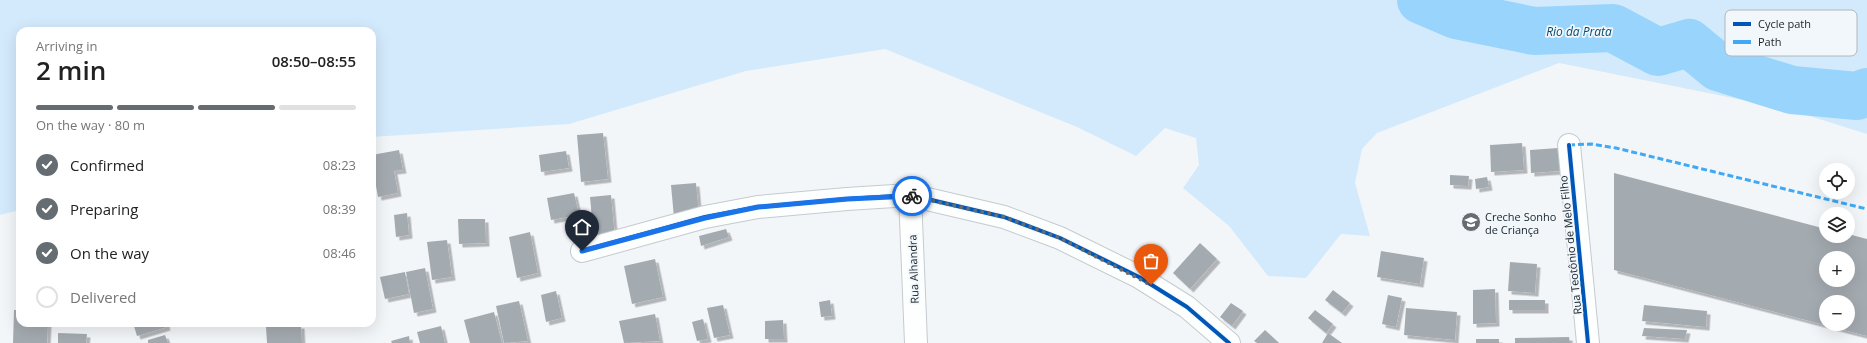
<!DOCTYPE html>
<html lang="en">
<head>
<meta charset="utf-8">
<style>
  body { margin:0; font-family:"Open Sans",sans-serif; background:#f2f2f2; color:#222; height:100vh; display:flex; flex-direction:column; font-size:15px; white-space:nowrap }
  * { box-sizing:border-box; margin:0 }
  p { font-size:13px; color:#767676 }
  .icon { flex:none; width:22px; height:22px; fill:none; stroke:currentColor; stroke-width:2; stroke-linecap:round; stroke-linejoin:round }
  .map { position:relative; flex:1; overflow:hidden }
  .drawer { position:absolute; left:16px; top:27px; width:360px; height:300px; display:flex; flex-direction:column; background:#fff; border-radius:12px; box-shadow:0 4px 16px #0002 }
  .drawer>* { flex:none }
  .fabs { position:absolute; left:1819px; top:163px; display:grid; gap:8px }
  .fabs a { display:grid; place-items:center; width:36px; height:36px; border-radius:50%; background:#fff; box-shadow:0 4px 16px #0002; font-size:20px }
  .pin { position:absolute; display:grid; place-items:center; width:34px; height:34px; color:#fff; margin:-41px -17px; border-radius:50% 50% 50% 0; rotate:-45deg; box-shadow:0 0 4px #0007 }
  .pin .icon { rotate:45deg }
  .courier { position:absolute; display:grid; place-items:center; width:40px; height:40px; margin:-20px; border:3px solid #1a73e8; border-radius:50%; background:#fff; color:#222; box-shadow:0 1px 5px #0007 }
  .summary em { font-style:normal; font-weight:600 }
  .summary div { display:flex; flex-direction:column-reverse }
  .summary { display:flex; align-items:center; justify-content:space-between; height:68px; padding:0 20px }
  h1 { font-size:26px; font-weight:600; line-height:30px }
  .bar { display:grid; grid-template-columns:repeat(4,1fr); gap:6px 4px; align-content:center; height:48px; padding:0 20px }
  .bar i { height:5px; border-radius:3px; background:#e0e0e0 }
  .bar .on { background:#656d72 }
  .bar p { grid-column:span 4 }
  ol { padding:0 20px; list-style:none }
  li { display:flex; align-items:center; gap:12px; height:44px }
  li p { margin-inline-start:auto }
  li .icon { padding:4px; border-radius:50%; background:#656d72; color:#fff; stroke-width:4 }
  li:last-child { color:#767676 }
  li i { width:22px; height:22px; border:2px solid #e0e0e0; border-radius:50% }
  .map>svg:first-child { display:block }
  .green { fill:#d3eafc }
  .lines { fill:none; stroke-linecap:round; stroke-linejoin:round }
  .river { stroke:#99d4fc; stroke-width:48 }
  .building { fill:#a4abb0; fill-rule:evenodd; filter:url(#shadow) }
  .minor-casing { stroke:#c4cbd0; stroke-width:24 }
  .minor { stroke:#fdfefe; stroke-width:22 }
  .quiet { stroke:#3fa9f5; stroke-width:3; stroke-dasharray:6 3; stroke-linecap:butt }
  .cycleway-casing { stroke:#f1f7fb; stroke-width:6 }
  .cycleway { stroke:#0057b8; stroke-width:4 }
  .done { stroke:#656d72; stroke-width:4; stroke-dasharray:0 7.2 }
  .route { stroke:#1a73e8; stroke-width:5 }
  .labels { text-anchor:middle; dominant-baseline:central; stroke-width:3.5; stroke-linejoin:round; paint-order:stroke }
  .poi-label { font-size:11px; fill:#18232a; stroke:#f1f7fb; text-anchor:start }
  .street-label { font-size:11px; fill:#18232a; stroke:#f1f7fb }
  .water-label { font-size:12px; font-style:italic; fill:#064b6f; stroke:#f1f7fb }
  .key { fill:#f1f7fb; stroke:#b0b7bc; stroke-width:1 }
  .key-label { font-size:11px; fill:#18232a }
</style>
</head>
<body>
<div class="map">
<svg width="1867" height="343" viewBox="0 0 1867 343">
  <defs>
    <filter id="shadow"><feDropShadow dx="3.5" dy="3.5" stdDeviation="0" flood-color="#0004"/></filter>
  </defs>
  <rect width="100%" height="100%" fill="#f3f6f9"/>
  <!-- green -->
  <path class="green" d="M0 0H1867V134L1787 109 1559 63 1377 133 1362 149 1355 183 1370 236 1341 234 1306 278 1268 276 1229 226 1183 188 1199 165 1196 138 1165 128 1136 156 1077 127 885 49 746 71 569 124 372 137V31H20V210L0 215Z"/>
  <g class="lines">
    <!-- river -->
    <path class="river" d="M1421 0 1456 15 1534 31 1613 28 1658 52 1689 43 1718 67 1792 90 1857 96 1867 92"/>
  </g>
  <!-- building -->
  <path class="building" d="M603 133 608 179 581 182 577 135Z
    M1522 143 1524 170 1491 172 1490 145Z
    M1558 148 1560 171 1531 173 1530 150Z
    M399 150 403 170 394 171 398 193 378 197 374 175 372 176V155Z
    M566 151 569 168 541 172 539 155Z
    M1614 173 1826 229V236H1848V234L1867 239V336L1614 270ZM1826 258H1848V280H1826ZM1826 302H1848V324H1826Z
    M1450 175 1469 176 1468 186 1450 185Z
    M1487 177 1489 187 1476 189 1475 179Z
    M696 183 699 216 674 218 671 185Z
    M574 193 579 215 551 220 547 198Z
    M611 195 615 238 594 240 590 197Z
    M407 213 409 235 396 237 394 215Z
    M458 219H485L486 243 459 244Z
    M726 229 729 237 701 246 699 236Z
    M530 232 538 273 517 278 509 237Z
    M447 240 452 277 432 280 427 242Z
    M1200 243 1217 259 1190 289 1173 273Z
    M1381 251 1424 258 1420 284 1377 277Z
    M655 259 663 297 632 304 624 266Z
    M1510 262 1537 264 1535 293 1508 291Z
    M425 268 433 309 414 313 406 272Z
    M405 272 409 294 385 299 380 277Z
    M1495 289 1496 323 1473 324V290Z
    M1333 290 1350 303 1342 313 1325 300Z
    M556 291 562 318 546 322 541 295Z
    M1388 295 1402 298 1396 327 1382 324Z
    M830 300 832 316 821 317 819 302Z
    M1509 300H1545V310H1509Z
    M519 301 528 341 504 343 496 306Z
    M1231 303 1243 311 1232 326 1220 317Z
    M723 305 730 335 714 338 707 308Z
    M1644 305 1707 311 1706 327 1642 321Z
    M1406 308 1457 312 1455 340 1404 335Z
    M14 310H20V323H48L47 343H13Z
    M1315 310 1333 324 1326 333 1308 318Z
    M494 312 502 343H470L464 320Z
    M655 314 660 341 624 343 619 321Z
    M703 319 708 339 697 341 692 322Z
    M783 320 784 339H765V321Z
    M133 323H166L167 327 137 336Z
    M301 325 302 343H267L266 327Z
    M441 326 445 343H420L417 332Z
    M1644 328 1687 330 1685 339 1642 336Z
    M1265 330 1279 343H1257L1254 341Z
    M58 333 87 334 86 343H58Z
    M1328 333 1342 343H1322Z
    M165 335 168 343H148V340Z
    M409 336 410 343H392L391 341Z
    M1569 337 1570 343H1515V338Z
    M1476 339H1499V343H1476Z"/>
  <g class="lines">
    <!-- minor casing -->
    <g class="minor-casing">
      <path id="minor" d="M1569 145 1588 343
        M910 195 916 343
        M582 251 705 217 758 207 847 199 910 195 1004 217 1060 238 1139 277 1187 307 1229 343"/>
    </g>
    <!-- minor -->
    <use href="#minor" class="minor"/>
    <!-- quiet -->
    <path class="quiet" d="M1569 145 1591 144 1616 148 1867 209"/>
    <!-- cycleway casing -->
    <g class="cycleway-casing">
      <path id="cycleway" d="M1569 145 1588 343
        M582 251 705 217 758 207 847 199 910 195 1004 217 1060 238 1139 277 1187 307 1229 343"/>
    </g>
    <!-- cycleway -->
    <use href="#cycleway" class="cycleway"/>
  </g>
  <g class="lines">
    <!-- done -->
    <path class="done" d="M912 196 1004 217 1060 238 1151 285"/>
    <!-- route -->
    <path class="route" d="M582 251 705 218 758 207 847 199 912 196"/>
  </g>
  <!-- icons -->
  <defs>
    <g id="school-disc" transform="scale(1)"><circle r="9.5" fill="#656d72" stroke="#f1f7fb"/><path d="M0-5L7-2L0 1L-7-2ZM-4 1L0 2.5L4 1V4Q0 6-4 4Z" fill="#fff"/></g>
  </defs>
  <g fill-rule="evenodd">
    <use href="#school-disc" x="1471" y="222"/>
  </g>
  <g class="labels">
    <!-- poi labels -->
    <g class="poi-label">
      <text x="1485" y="216">Creche Sonho<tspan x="1485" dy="13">de Criança</tspan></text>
    </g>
    <!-- street labels -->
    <g class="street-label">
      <text transform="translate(1570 245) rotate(-96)">Rua Teotônio de Melo Filho</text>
      <text transform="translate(913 269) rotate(-92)">Rua Alhandra</text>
    </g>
    <!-- water labels -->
    <g class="water-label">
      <text x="1579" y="31">Rio da Prata</text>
    </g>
  </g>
  <!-- legend -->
  <rect x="1725" y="10" width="132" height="46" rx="6" class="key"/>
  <rect x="1733" y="22" width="18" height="4" fill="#0057b8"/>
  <rect x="1733" y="40" width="18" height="4" fill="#3fa9f5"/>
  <g class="key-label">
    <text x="1758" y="28">Cycle path</text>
    <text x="1758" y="46">Path</text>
  </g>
</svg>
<div class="fabs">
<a><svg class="icon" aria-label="locate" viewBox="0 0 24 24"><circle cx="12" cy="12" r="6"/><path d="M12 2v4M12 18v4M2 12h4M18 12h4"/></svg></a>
<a><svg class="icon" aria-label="layers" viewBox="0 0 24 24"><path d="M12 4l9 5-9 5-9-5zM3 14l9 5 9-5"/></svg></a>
<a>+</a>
<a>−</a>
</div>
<div class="pin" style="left:1151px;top:285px;background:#ea580c"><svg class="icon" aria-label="bag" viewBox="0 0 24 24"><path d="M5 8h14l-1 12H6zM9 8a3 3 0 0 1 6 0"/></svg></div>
<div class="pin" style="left:582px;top:251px;background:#1f2937"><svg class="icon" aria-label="home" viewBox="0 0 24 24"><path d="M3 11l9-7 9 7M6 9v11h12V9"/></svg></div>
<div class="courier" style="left:912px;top:196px"><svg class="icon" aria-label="bike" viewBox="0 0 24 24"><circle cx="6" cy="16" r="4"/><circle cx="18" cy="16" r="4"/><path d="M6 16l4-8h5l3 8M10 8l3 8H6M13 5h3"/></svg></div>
<section class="drawer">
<div class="summary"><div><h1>2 min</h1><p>Arriving in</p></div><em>08:50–08:55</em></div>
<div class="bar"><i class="on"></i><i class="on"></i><i class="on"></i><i></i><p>On the way · 80 m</p></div>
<ol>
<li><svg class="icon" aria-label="check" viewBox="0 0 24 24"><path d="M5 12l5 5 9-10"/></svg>Confirmed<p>08:23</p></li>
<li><svg class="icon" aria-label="check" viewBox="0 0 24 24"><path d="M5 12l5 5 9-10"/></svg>Preparing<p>08:39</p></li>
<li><svg class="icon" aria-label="check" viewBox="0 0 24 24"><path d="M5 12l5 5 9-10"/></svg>On the way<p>08:46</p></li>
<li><i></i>Delivered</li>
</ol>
</section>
</div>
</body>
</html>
